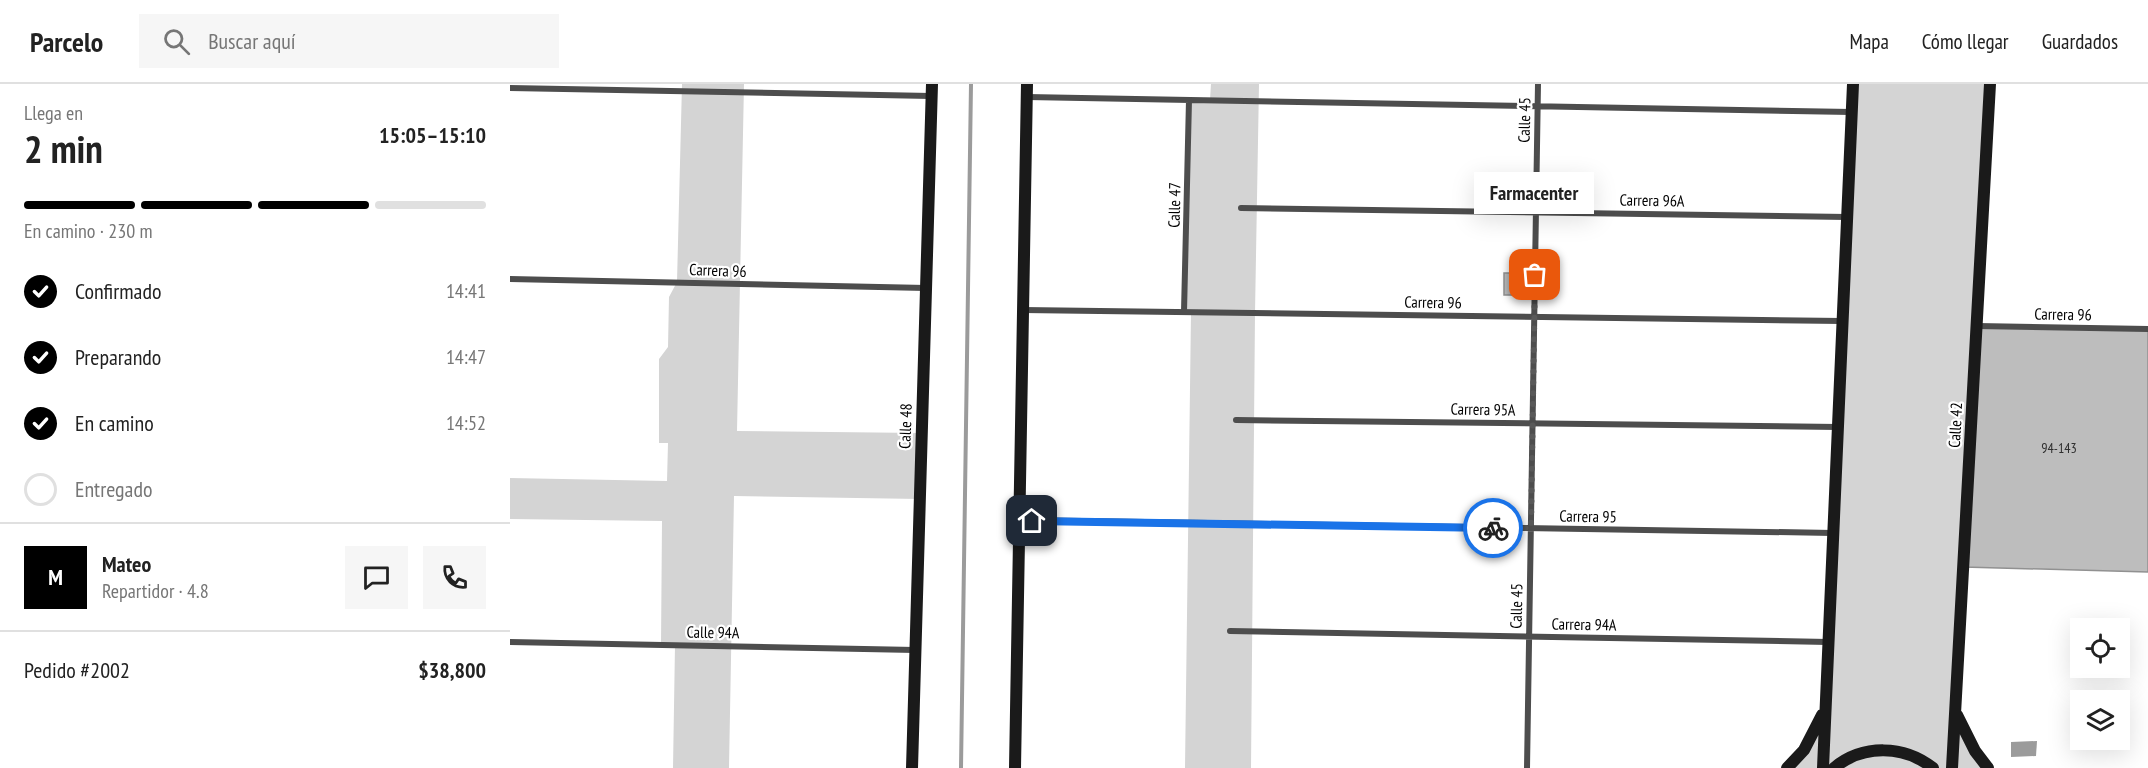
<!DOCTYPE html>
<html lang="es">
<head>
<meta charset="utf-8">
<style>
  body { margin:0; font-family:"PT Sans Narrow",sans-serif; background:#f6f6f6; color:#222; height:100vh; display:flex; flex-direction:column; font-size:22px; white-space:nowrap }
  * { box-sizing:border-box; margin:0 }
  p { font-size:20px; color:#767676 }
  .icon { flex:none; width:33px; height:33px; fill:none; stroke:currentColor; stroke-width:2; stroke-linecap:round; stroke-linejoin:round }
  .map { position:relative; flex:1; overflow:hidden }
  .drawer { display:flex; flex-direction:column; background:#fff; width:510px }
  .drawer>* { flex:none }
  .fabs { position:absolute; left:1560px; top:534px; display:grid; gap:12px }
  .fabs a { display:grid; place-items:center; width:60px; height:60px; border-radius:0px; background:#fff; box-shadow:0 6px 24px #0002; font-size:30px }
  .pin { position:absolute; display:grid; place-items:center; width:51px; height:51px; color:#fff; margin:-26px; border-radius:12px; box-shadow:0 3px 9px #0006 }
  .courier { position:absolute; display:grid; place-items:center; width:60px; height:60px; margin:-30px; border:4px solid #1a73e8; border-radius:50%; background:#fff; color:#222; box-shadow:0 2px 8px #0007 }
  .bubble { position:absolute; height:42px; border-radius:0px; background:#fff; box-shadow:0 6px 24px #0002; font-size:20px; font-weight:800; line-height:42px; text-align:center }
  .headline em { font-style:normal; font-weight:800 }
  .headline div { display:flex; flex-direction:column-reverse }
  .headline { display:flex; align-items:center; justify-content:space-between; height:102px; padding:0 24px }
  h1 { font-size:39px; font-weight:800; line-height:45px }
  .bar { display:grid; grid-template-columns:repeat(4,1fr); gap:9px 6px; align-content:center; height:72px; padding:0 24px }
  .bar i { height:8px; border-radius:4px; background:#e0e0e0 }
  .bar .current { background:#000 }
  .bar p { grid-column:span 4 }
  .line { display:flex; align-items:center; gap:15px; padding:0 24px; border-top:2px solid #e0e0e0 }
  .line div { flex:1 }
  .round { display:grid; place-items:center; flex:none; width:63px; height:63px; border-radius:0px; background:#f6f6f6 }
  ol { padding:0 24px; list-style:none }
  li { display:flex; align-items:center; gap:18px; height:66px }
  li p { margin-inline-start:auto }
  li .icon { padding:6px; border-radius:50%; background:#000; color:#fff; stroke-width:4 }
  li:last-child { color:#767676 }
  li i { width:33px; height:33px; border:3px solid #e0e0e0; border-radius:50% }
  header { display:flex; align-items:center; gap:36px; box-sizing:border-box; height:84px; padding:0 30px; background:#fff; border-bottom:2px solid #e0e0e0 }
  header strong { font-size:28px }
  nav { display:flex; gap:33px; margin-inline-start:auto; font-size:21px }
  .search { width:420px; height:54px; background:#f6f6f6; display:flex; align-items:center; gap:15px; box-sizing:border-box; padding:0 21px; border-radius:0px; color:#767676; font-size:22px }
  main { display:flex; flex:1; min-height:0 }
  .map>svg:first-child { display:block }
  .green { fill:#d4d4d4 }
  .water { fill:#9b9b9b }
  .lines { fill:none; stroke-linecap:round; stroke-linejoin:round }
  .stream { stroke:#9b9b9b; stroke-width:4 }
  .building { fill:#bdbdbd; stroke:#919191; stroke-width:1.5 }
  .street { stroke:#4d4d4d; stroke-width:6 }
  .secondary { stroke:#1a1a1a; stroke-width:12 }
  .done { stroke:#595959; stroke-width:6; stroke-dasharray:0 10.8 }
  .route { stroke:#1a73e8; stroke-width:8 }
  .labels { text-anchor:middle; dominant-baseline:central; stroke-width:4.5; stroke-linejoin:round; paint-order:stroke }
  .number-label { font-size:14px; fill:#2f2f2f }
  .street-label { font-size:16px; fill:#000; stroke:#fff }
</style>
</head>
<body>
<header>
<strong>Parcelo</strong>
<div class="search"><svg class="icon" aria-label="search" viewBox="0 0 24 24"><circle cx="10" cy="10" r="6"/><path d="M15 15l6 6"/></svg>Buscar aquí</div>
<nav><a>Mapa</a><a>Cómo llegar</a><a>Guardados</a></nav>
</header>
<main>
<section class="drawer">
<div class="headline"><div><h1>2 min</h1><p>Llega en</p></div><em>15:05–15:10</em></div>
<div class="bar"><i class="current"></i><i class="current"></i><i class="current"></i><i></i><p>En camino · 230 m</p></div>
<ol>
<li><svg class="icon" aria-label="check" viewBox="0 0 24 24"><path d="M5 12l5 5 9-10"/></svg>Confirmado<p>14:41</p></li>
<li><svg class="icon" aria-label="check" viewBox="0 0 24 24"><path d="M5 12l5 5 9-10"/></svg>Preparando<p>14:47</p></li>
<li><svg class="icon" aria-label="check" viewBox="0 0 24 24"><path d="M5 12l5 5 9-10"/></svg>En camino<p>14:52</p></li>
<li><i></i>Entregado</li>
</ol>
<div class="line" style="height:108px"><b class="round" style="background:#000;color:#fff">M</b><div><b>Mateo</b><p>Repartidor · 4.8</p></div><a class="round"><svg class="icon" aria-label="chat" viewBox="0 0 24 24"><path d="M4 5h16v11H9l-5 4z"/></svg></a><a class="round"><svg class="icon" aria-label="phone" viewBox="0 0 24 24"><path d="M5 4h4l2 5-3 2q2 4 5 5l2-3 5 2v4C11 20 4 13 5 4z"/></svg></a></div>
<div class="line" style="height:78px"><div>Pedido #2002</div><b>$38,800</b></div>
</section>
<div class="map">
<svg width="1638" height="684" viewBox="0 0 1638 684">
  <rect width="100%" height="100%" fill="#fff"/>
  <!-- green -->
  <path class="green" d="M172 0H234L227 347 411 349 410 415 224 412 219 684H163L165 561H151L152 437 0 435V394L157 397 158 359H149V275L158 263 159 213 167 198Z
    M701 0H749L745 229 741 684H675L681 228H674L679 16H700Z
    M1343 0H1480L1446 628 1478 684H1277L1312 633Z"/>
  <!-- water -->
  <path class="water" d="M1527 657 1526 672 1501 673V658Z"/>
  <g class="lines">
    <!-- stream -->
    <path class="stream" d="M451 684 461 0"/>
  </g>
  <!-- building -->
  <path class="building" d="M994 189H1004V211H994Z
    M1467 242 1638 245V488L1454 483Z"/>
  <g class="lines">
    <!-- street -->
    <path class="street" d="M0 4 421 12
      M517 13 1341 28
      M731 124 1337 133
      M0 195 416 204
      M513 226 1332 237
      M674 228 679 16
      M1467 242 1638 245
      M726 336 1328 343
      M509 436 1323 449
      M720 547 1318 558
      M0 558 405 566
      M1017 684 1028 0"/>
    <!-- secondary -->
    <path class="secondary" d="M1447 631 1465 667 1478 684
      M402 684 422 0
      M505 684 517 0
      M1277 684 1294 666 1312 631
      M1313 684 1343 0
      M1324 684C1353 660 1394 661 1423 684
      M1442 684 1480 0"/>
  </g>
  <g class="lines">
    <!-- done -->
    <path class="done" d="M983 444H1021L1025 191"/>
    <!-- route -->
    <path class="route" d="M522 437 983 444"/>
  </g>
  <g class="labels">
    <!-- number labels -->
    <g class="number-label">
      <text x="1549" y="364">94-143</text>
    </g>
    <!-- street labels -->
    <g class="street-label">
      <text transform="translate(1014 36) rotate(-89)">Calle 45</text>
      <text transform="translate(1142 116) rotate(1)">Carrera 96A</text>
      <text transform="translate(664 121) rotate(-89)">Calle 47</text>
      <text transform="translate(208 186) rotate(2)">Carrera 96</text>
      <text transform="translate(923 218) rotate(1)">Carrera 96</text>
      <text transform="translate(1553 230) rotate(1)">Carrera 96</text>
      <text transform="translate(973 325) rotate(1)">Carrera 95A</text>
      <text transform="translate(1445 341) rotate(-87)">Calle 42</text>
      <text transform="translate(395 342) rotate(-88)">Calle 48</text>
      <text transform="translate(1078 432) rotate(1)">Carrera 95</text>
      <text transform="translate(1006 522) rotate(-89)">Calle 45</text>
      <text transform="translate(1074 540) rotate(1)">Carrera 94A</text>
      <text transform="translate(203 548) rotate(1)">Calle 94A</text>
    </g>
  </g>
</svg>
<div class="fabs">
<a><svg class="icon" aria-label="locate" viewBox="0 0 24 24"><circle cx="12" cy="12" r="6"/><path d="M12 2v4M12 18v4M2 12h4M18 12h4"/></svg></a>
<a><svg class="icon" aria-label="layers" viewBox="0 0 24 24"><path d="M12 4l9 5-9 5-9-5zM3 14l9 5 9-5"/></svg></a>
</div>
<div class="pin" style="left:1025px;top:191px;background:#ea580c"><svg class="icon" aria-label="bag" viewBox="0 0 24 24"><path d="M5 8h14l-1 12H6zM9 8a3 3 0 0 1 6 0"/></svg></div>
<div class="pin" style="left:522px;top:437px;background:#1f2937"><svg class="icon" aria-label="home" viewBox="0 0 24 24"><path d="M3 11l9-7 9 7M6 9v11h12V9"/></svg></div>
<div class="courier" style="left:983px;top:444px"><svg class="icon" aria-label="bike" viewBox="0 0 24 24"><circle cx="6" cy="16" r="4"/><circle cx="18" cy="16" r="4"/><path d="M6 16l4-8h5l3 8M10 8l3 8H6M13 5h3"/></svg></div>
<div class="bubble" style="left:964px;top:88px;width:120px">Farmacenter</div>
</div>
</main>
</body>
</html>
